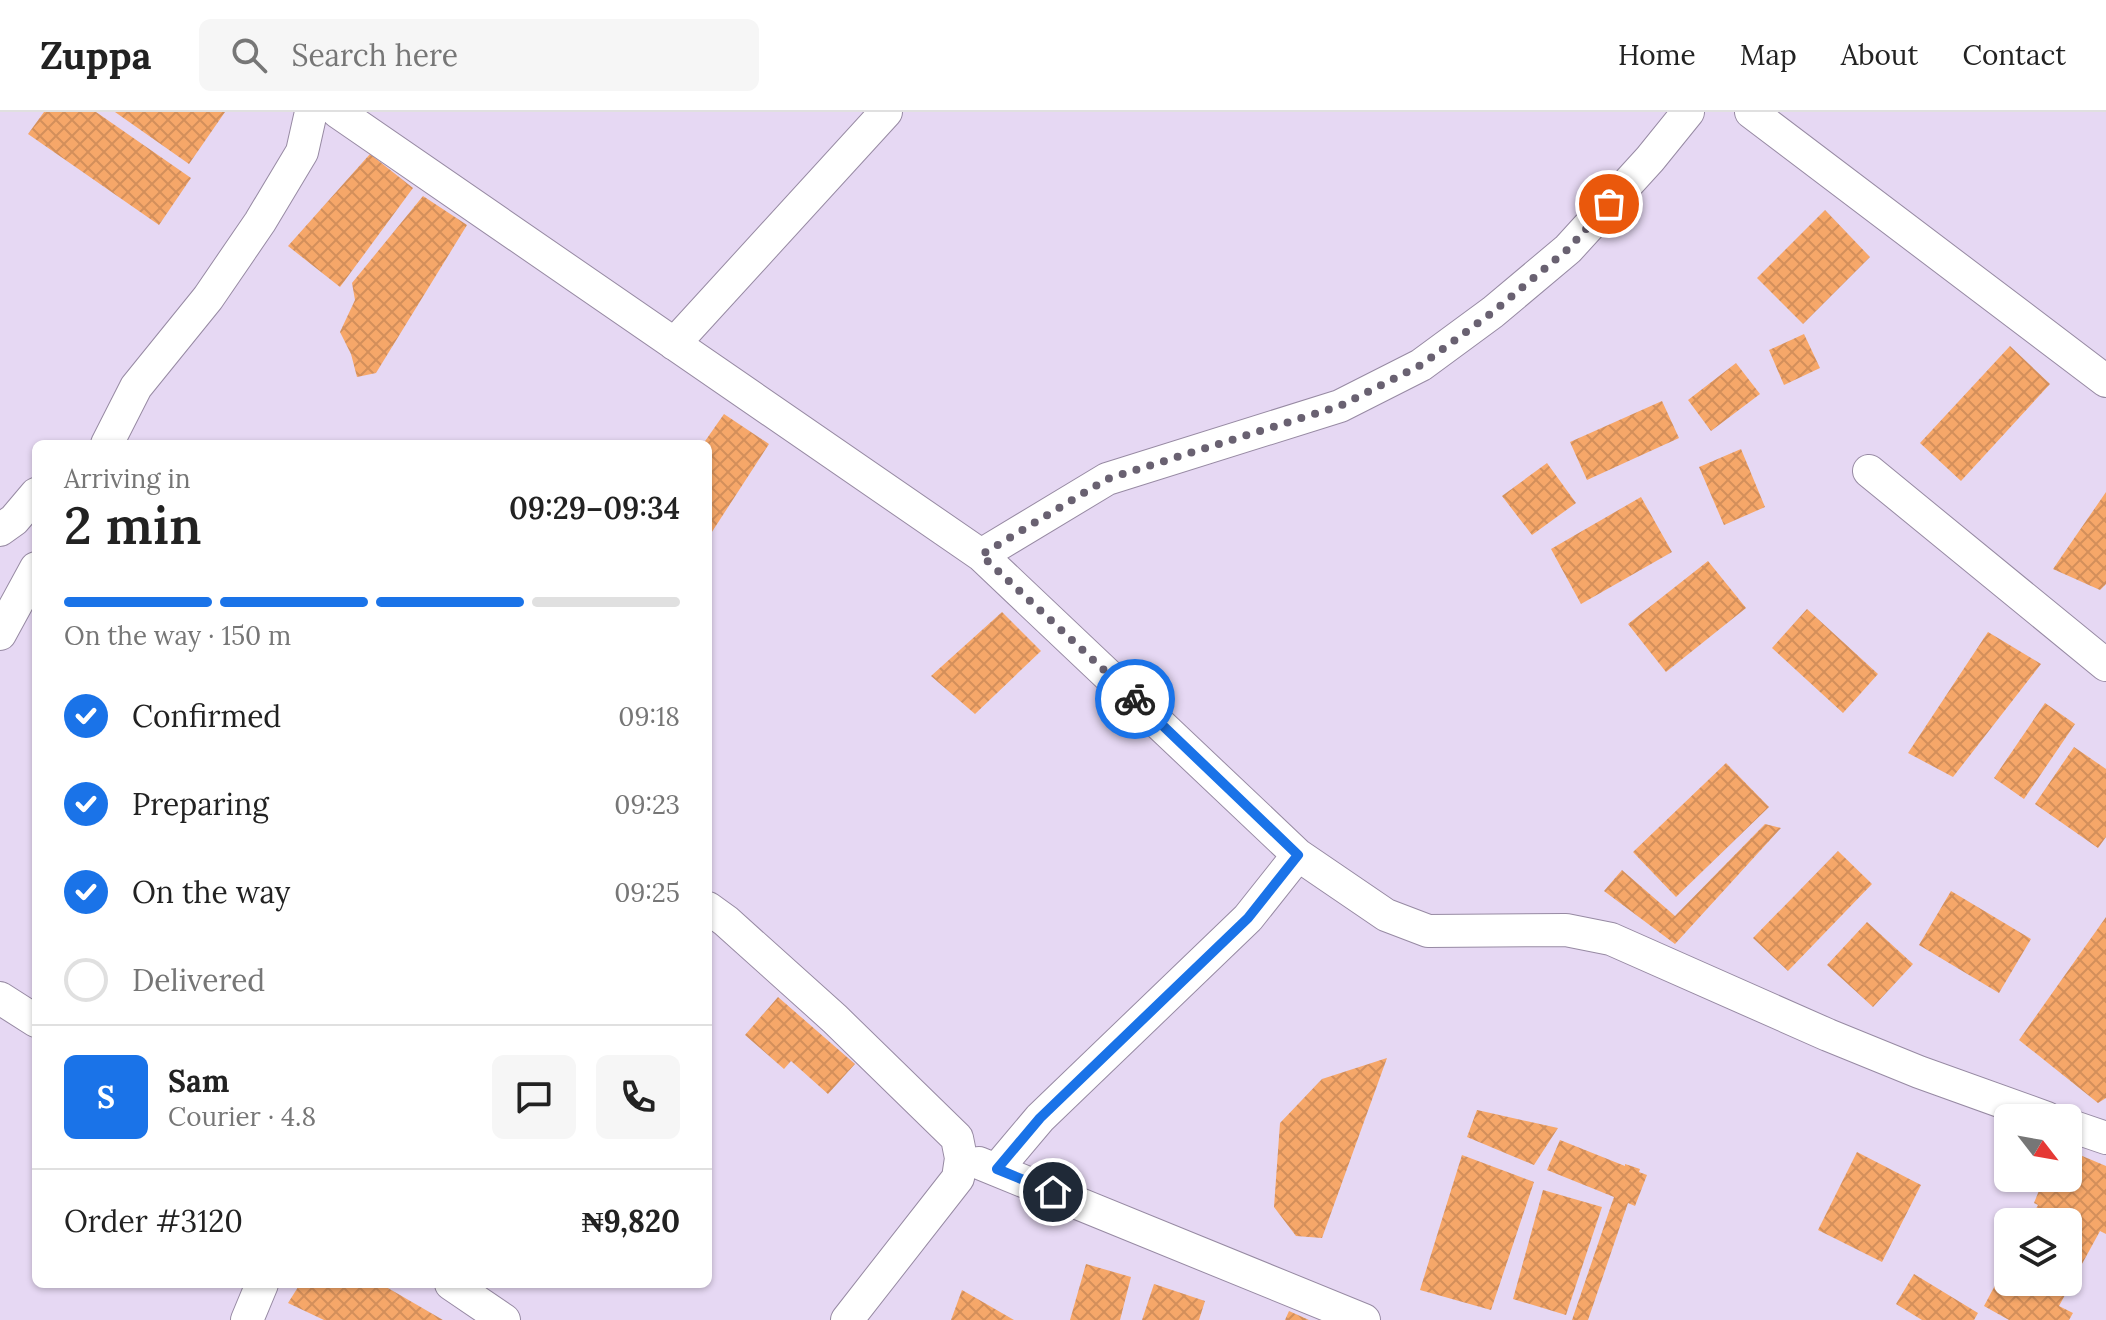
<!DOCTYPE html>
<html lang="en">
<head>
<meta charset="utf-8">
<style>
  body { margin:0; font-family:Lora,serif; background:#f6f6f6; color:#222; height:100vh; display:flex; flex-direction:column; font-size:30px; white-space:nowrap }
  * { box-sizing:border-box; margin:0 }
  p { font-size:26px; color:#767676 }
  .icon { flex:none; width:44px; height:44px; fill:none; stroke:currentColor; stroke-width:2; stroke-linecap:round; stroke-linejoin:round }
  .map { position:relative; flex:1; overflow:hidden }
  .sheet { position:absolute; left:32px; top:328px; width:680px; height:848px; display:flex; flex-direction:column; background:#fff; border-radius:12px; box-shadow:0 2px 6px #0004 }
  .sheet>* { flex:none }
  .needle { width:52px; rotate:121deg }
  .buttons { position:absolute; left:1994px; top:992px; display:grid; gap:16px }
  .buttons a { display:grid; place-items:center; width:88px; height:88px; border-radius:12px; background:#fff; box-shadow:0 2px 6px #0004; font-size:40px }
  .pin { position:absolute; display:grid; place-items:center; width:68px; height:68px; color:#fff; margin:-34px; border:4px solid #fff; border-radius:50%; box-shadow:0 2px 8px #0007 }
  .courier { position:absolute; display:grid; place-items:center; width:80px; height:80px; margin:-40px; border:6px solid #1a73e8; border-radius:50%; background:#fff; color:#222; box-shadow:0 2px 10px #0007 }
  .headline em { font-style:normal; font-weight:600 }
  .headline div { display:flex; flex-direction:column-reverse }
  .headline { display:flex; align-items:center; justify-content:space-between; height:136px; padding:0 32px }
  h1 { font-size:52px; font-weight:600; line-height:60px }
  .bar { display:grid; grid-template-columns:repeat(4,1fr); gap:12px 8px; align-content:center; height:96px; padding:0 32px }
  .bar i { height:10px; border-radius:6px; background:#e0e0e0 }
  .bar .selected { background:#1a73e8 }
  .bar p { grid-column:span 4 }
  .line { display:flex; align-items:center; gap:20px; padding:0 32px; border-top:2px solid #e0e0e0 }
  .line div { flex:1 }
  .round { display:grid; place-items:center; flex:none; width:84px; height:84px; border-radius:12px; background:#f6f6f6 }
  ol { padding:0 32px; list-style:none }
  li { display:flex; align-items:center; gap:24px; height:88px }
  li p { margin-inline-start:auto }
  li .icon { padding:8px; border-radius:50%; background:#1a73e8; color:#fff; stroke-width:4 }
  li:last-child { color:#767676 }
  li i { width:44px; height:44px; border:4px solid #e0e0e0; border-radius:50% }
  header { display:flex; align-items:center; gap:48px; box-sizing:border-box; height:112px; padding:0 40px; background:#fff; border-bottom:2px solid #e0e0e0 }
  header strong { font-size:38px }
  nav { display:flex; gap:44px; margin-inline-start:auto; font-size:28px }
  .search { width:560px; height:72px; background:#f6f6f6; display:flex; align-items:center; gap:20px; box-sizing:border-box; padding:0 28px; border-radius:12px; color:#767676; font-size:30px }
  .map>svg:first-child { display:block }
  .building { fill:url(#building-cross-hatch) }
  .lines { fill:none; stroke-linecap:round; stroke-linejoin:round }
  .minor-casing { stroke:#978aa3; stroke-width:34 }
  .minor { stroke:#fff; stroke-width:32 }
  .done { stroke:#696171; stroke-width:8; stroke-dasharray:0 14.4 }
  .route { stroke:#1a73e8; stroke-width:10 }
</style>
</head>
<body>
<header>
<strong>Zuppa</strong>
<div class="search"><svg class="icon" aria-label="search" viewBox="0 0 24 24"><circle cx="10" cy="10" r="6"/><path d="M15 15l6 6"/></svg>Search here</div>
<nav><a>Home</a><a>Map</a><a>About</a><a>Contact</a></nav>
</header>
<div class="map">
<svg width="2106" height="1208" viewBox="0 0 2106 1208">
  <defs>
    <pattern id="building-cross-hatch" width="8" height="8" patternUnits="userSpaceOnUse" patternTransform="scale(2)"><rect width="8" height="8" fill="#f6a769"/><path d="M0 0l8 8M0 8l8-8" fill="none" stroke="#d38f5b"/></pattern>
  </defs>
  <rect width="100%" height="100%" fill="#e6d8f3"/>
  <!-- building -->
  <path class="building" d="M44 0H96L191 66 159 113 28 22Z
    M115 0H225L189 52Z
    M370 42 413 76 340 175 288 134Z
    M423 84 467 113 376 261 357 265 351 242 340 220 355 188 352 171Z
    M1825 98 1870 145 1803 212 1757 166Z
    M1804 222 1820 256 1784 273 1769 238Z
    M2010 234 2050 272 1961 369 1920 331Z
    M1736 251 1760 282 1711 319 1688 288Z
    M1662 289 1679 326 1587 368 1570 330Z
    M724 302 769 332 708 426V332H703Z
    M1741 337 1765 395 1724 413 1699 355Z
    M1547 351 1576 391 1532 423 1502 384Z
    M2106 380V472L2100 478 2053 457Z
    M1641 385 1672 440 1581 492 1551 437Z
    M1708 449 1746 496 1666 560 1628 512Z
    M1807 497 1878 562 1843 601 1772 536Z
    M1002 500 1041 539 975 602 931 564Z
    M1988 520 2041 552 1953 665 1908 641Z
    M2045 591 2075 612 2024 687 1994 666Z
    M2074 635 2106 657V725L2098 736 2035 692Z
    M1726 651 1769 695 1676 785 1633 740Z
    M1765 712 1781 716 1675 832 1604 779 1622 758 1675 804Z
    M1838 739 1872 772 1788 859 1753 826Z
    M1951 779 2031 827 1999 881 1919 833Z
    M2106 805V986L2098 991 2019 928Z
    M1867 810 1913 852 1873 895 1827 853Z
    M778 885 855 952 828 982 791 949 784 957 745 923Z
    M1387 946 1322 1126 1296 1124 1274 1095 1280 1011 1322 967Z
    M1477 998 1558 1016 1534 1053 1467 1025Z
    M1560 1028 1625 1054V1052L1640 1057 1639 1060 1647 1063 1635 1094 1628 1091 1588 1208H1572L1614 1085 1547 1058Z
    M2068 1038 2106 1054V1122L2100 1119 2059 1194 2073 1201 2069 1208H2009L1984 1194 2008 1149V1170H2068V1110H2029L2038 1093 2034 1091 2044 1066H2068Z
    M1857 1040 1921 1073 1882 1150 1818 1118Z
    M1462 1043 1534 1070 1491 1198 1420 1178Z
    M1543 1078 1602 1095 1566 1203 1513 1187Z
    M1086 1152 1131 1165 1120 1208H1070Z
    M1914 1162 1978 1201 1974 1208H1922L1896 1192Z
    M300 1172H381L443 1208H324L288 1191Z
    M1154 1172 1205 1189 1199 1208H1142Z
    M962 1178 1014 1208H951Z
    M1289 1199 1309 1208H1285Z"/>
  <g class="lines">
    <!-- minor casing -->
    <g class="minor-casing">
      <path id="minor" d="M338 0 981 443 1298 743 1386 803 1428 819 1566 818 1611 827 1828 923 1919 960 2047 1006
        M1751 0 2106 269
        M674 232 886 0
        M107 332 136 275 208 186 260 110 302 40 311 0
        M1869 359 2106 553
        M0 418 14 408 36 382
        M981 443 1107 367 1340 294 1421 253 1493 200 1568 137 1650 47 1688 0
        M0 522 36 456
        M708 796 726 809 835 907 957 1026 961 1046 958 1066 847 1208
        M0 886 36 909
        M2068 1013 2106 1026
        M979 1051 1364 1208
        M997 1057 1040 1006 1248 806 1298 743
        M451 1172 504 1208
        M247 1208 262 1172"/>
    </g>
    <!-- minor -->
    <use href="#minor" class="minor"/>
  </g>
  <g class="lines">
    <!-- done -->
    <path class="done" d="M1135 587 981 443 1107 367 1340 294 1421 253 1493 200 1568 137 1609 92"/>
    <!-- route -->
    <path class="route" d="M1053 1080 997 1057 1040 1006 1248 806 1298 743 1135 587"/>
  </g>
</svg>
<div class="buttons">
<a><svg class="needle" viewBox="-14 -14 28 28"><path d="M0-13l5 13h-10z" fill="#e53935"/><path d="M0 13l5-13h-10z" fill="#767676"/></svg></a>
<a><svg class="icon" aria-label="layers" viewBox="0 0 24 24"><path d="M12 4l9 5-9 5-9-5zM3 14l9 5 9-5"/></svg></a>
</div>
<div class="pin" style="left:1609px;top:92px;background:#ea580c"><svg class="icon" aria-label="bag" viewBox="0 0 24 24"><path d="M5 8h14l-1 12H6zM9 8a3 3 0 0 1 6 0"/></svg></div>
<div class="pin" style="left:1053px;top:1080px;background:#1f2937"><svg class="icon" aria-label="home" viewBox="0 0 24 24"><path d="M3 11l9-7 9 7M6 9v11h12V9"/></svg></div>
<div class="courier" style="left:1135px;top:587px"><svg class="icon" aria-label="bike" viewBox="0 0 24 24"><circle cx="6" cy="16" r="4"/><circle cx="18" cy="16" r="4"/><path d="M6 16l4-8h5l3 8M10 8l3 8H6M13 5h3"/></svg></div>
<section class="sheet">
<div class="headline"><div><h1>2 min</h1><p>Arriving in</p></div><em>09:29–09:34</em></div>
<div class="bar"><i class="selected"></i><i class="selected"></i><i class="selected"></i><i></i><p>On the way · 150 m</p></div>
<ol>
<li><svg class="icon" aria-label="check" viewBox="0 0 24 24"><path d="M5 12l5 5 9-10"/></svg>Confirmed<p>09:18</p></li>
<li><svg class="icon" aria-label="check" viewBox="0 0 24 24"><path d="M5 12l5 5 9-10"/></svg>Preparing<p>09:23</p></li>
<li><svg class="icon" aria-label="check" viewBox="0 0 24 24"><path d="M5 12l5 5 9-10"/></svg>On the way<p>09:25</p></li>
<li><i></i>Delivered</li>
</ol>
<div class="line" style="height:144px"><b class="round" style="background:#1a73e8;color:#fff">S</b><div><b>Sam</b><p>Courier · 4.8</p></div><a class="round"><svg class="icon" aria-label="chat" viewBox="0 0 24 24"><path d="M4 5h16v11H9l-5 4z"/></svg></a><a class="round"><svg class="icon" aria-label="phone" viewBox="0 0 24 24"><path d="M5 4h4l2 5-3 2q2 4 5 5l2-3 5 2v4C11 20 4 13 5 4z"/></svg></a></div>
<div class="line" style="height:104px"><div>Order #3120</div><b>₦9,820</b></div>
</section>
</div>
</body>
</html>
